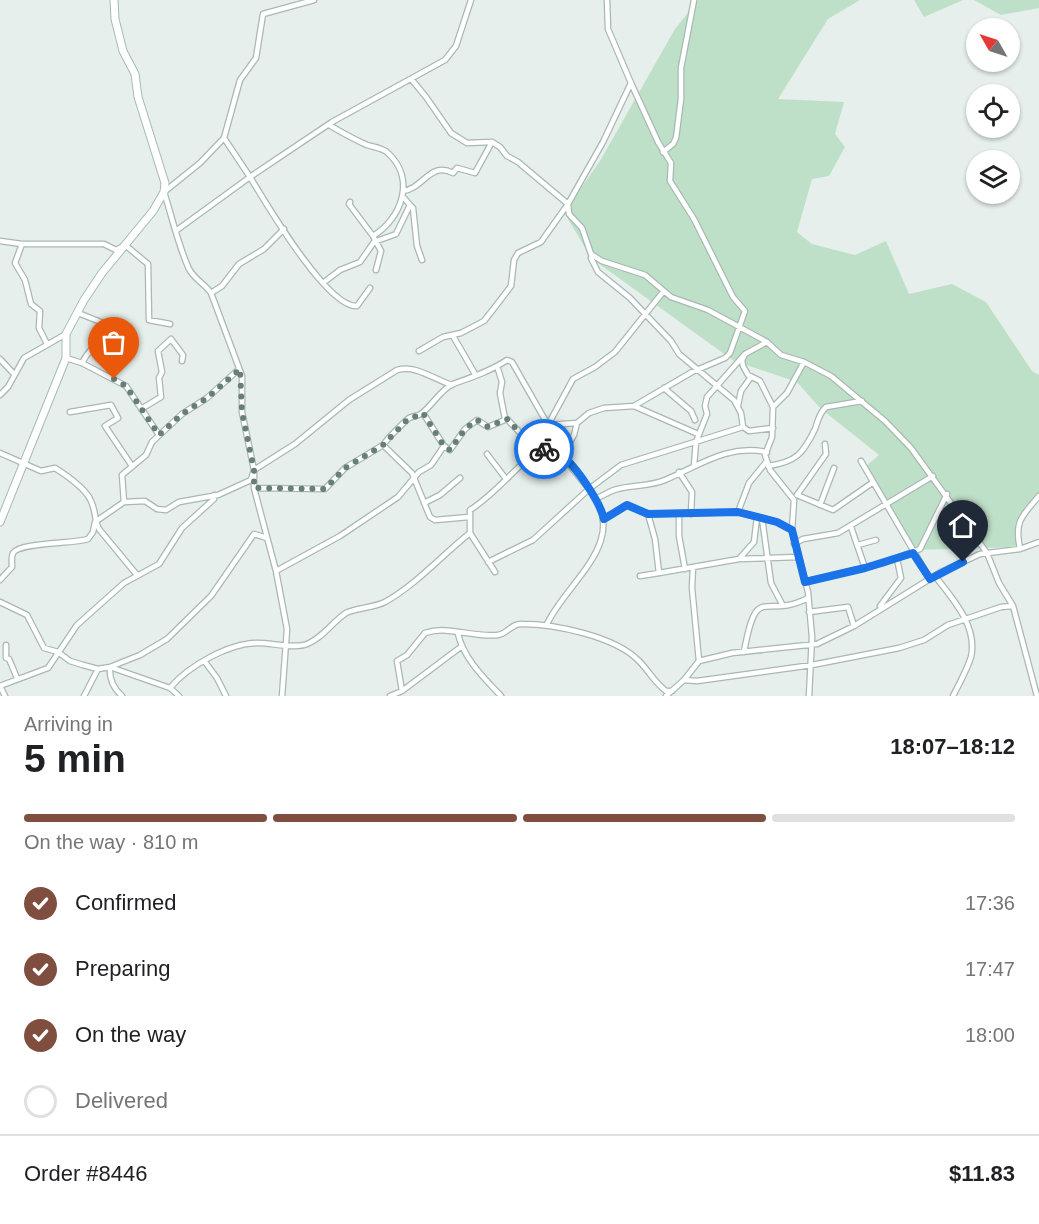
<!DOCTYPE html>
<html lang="en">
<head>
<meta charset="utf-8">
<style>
  body { margin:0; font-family:Helvetica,sans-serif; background:#f2f2f2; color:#202124; height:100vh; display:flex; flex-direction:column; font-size:22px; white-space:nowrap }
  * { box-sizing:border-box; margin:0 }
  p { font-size:20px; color:#757577 }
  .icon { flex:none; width:33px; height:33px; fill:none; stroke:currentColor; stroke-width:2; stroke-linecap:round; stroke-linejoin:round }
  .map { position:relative; height:696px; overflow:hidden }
  .panel { display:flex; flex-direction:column; background:#fff; flex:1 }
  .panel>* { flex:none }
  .needle { width:39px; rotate:309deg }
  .controls { position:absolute; left:966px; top:18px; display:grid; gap:12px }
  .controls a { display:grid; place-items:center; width:54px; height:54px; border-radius:50%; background:#fff; box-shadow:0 2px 4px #0004; font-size:30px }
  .pin { position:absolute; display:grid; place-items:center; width:51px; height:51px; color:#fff; margin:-62px -26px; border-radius:50% 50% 50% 0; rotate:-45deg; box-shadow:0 0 6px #0007 }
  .pin .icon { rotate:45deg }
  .courier { position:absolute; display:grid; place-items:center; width:60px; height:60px; margin:-30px; border:4px solid #1a73e8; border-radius:50%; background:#fff; color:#222; box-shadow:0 2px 8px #0007 }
  .headline em { font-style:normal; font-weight:600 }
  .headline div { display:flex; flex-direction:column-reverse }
  .headline { display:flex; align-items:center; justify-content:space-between; height:102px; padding:0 24px }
  h1 { font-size:39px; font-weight:600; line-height:45px }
  .bar { display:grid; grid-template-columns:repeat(4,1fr); gap:9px 6px; align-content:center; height:72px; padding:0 24px }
  .bar i { height:8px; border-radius:4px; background:#e0e0e0 }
  .bar .selected { background:#7f4e3f }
  .bar p { grid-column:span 4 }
  .line { display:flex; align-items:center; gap:15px; padding:0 24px; border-top:2px solid #e0e0e0 }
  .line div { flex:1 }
  ol { padding:0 24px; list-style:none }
  li { display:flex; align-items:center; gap:18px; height:66px }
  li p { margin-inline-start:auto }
  li .icon { padding:6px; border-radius:50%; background:#7f4e3f; color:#fff; stroke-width:4 }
  li:last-child { color:#757577 }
  li i { width:33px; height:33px; border:3px solid #e0e0e0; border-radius:50% }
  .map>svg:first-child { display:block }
  .green { fill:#bfe0c8 }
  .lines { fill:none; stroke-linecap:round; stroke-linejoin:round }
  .street-casing { stroke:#a8b8b2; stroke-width:7 }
  .secondary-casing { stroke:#a4bbb3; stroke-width:9 }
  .street { stroke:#fff; stroke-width:4.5 }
  .secondary { stroke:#fff; stroke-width:7 }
  .done { stroke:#687f78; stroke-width:6; stroke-dasharray:0 10.8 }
  .route { stroke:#1a73e8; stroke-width:8 }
</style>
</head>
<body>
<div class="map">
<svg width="1039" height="696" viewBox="0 0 1039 696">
  <rect width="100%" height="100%" fill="#e6efeb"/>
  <!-- green -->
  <path class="green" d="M698 0H860L828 19 778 99 844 102 835 134 845 147 829 176 812 179 797 232 812 244 855 255 886 241 909 294 952 284 986 302 1032 371 1039 375V500L1018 527V547L914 550 866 466 879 455 820 408 797 382 734 361 591 258 564 212 600 161 675 29Z
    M914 0H963L924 17Z
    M974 0H1039V8L1001 15Z"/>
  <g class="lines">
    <!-- street casing -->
    <g class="street-casing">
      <path id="street" d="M412 80 426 97 451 133 467 143 492 142 500 147 507 156 518 162 568 204 569 214 582 228 591 254 602 261 645 275 671 297 708 310 767 342 781 355 804 362 831 376 885 421 911 448 987 553 999 583 1013 606 1037 696
        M329 125C341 132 353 139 367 145 373 147 383 148 388 153 416 179 402 218 373 236L381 251 376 270
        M663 152 673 144 676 138 681 99V68L694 0
        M403 191C423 189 430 161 453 173L457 168 475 173 492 142
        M350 202 349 204 373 236
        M410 205 413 208 417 246 422 260
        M177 230 250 177 224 138
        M0 241 22 244H104L116 250 125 245 148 264 149 320 170 324
        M22 244 15 263 25 280 31 304 40 311 39 328 47 344
        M323 283 340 270 360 262 374 242 396 234 410 205 404 198
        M370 288 357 306C327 308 266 203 250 177L332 122 445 60 456 46 471 0
        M211 293 222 286 239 264 264 249 284 229
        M78 313 116 328C104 345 93 341 82 363
        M453 336 475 374
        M419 351 443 337 461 333 484 321 495 307 511 286 514 260 518 253 541 242 568 204 603 142 631 83 608 29 607 0
        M745 354 742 360 743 366 748 375 760 381 773 407 772 437 765 455 770 470 794 500 792 530
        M66 358 82 363 126 386 159 435
        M0 359 14 374
        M498 369 502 382 500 393 505 419
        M664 388 691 411 695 420
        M0 395 8 387 24 358 66 334
        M738 405 741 391 751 377
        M634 406 698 434
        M773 407 787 393 804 362
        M141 409 161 397 159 378 162 372 158 351 171 339 183 355 182 361
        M70 412 111 405 118 418 105 426 132 466
        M423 413 444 446
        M743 427 749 431 773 428
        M383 445C388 438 403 423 409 418 413 416 419 416 422 413 431 407 441 389 453 384 470 378 491 371 507 360L512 362 548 425 577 423 589 413 604 408 634 406 692 372 725 358 730 353 745 311 733 297 694 219 670 181 671 163 658 142 631 83
        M0 453 41 471 55 468C66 475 86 489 91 501 96 511 94 520 99 529L137 575
        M487 454 506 479
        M562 456 574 435 577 423
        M861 461 930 579
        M694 465 696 442 707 414 705 406 707 397 745 354 767 342
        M768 466C796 462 803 454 815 429 818 421 819 413 826 407L862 401
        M679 472 692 492 691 514
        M254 488 325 489 345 468 383 445 412 473 430 517 435 520 469 517
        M797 495 833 510 872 483
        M797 495 826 454 825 444
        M597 498C603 496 608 492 614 490 630 485 648 487 665 480 699 466 726 444 767 452
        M124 502 122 475 146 455 152 442 182 414 207 398 239 369
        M424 503 440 495 460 478
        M820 505 834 468
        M738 512 749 483 767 461
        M679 515V536L685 569
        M762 518 771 583 782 604
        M604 519 627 505 648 514 738 512 777 522 792 530 808 592 812 637 809 696
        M851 527 865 568
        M470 533 495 572
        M794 544 803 539 838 533 933 476
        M858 545 876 540
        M1020 549C1014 521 1022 516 1039 496
        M739 559 798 557
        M488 562 533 540 589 489C632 541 567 581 547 624
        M693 567 692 588 699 661
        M276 571 340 536 398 497 419 472 431 465 444 446 450 450 465 429 477 420 488 427 507 419 525 438 562 456 589 489 621 465 743 427 741 413 734 400 679 354 671 341 630 298 598 272 591 258
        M659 573 739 559 754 542 757 517
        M640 576 659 573 655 539 648 514
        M935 576C952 598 978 626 971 657 967 670 959 684 953 696
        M0 580 12 567C12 563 11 557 13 553 20 542 73 544 88 539L93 532 95 522 124 502 145 501 157 509 166 510 179 502 218 495 251 480 254 470 295 444 349 400 397 370C415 364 435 380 452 385
        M805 582 884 563 920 549 947 494
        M0 602 27 615 44 648 58 652 70 661 83 665 98 669 110 667 170 688 179 696
        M880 606 901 578 897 559
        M809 612 848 607 854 626
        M460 633 458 634C464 659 484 678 501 696
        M6 645V658L9 659 17 678
        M744 652C757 580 764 621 808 598
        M205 662 217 678 226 696
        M684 680 697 681 812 665 899 648 924 640 948 625 1001 607 1013 606
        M0 686 48 668 77 625 124 583 159 564 182 528 214 499V495
        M0 686 5 696
        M170 688C188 666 229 643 258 643 272 643 295 649 307 644 323 638 332 622 346 613 355 608 373 608 385 602 417 584 442 555 470 533V510C497 493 515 467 541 448L542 436 573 379 595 367 615 352 663 292
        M402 691 462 646
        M84 696 98 669
        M122 696C113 688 109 679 110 667L140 655 167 639 211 596 254 534 267 538
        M282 696 287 629 276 571 254 488V470L242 412V376L211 293C204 283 195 280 189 269 178 245 172 217 164 192L200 163 224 138 240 80 256 58 263 14 314 0
        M390 696 402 691 397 661 407 655 425 633C449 625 472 638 498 635 507 634 512 623 522 624 554 624 615 636 639 661 649 671 654 682 666 691H672
        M666 696 684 680 699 661 732 653 817 644 854 626 941 572 980 554 1020 549 1039 542"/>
    </g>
    <!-- secondary casing -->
    <g class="secondary-casing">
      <path id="secondary" d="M0 522 66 358V334L84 300 102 273 153 211 164 192 165 183 138 97 135 74 123 51 115 19 114 0"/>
    </g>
    <!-- street -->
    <use href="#street" class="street"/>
    <!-- secondary -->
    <use href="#secondary" class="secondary"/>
  </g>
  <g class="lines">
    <!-- done -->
    <path class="done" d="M114 379 126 386 159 435 182 414 207 398 240 369 242 412 254 470V488L325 489 345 468 383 445 407 420 423 413 444 446 450 450 465 429 477 420 488 427 507 419 525 438 544 449"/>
    <!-- route -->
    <path class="route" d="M544 449C549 451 557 453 562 456 576 466 600 502 604 519L627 505 648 514 738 512 777 522 792 530 805 582 865 568 913 553 930 579 963 562"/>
  </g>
</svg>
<div class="controls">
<a><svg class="needle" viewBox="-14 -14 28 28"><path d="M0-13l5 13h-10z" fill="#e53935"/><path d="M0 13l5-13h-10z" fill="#757577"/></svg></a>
<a><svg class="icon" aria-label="locate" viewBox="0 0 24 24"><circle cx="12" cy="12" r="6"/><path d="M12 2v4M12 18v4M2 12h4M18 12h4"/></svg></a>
<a><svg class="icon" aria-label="layers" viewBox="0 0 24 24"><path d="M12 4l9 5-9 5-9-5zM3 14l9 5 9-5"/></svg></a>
</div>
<div class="pin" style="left:114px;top:379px;background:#ea580c"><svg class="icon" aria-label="bag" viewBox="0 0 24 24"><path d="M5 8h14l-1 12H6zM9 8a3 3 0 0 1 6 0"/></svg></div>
<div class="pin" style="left:963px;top:562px;background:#1f2937"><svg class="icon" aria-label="home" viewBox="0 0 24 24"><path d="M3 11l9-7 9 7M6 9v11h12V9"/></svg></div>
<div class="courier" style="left:544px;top:449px"><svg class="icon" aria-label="bike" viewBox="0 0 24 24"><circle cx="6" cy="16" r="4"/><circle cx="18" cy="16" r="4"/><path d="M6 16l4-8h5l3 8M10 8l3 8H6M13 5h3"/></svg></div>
</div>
<section class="panel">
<div class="headline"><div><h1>5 min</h1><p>Arriving in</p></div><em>18:07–18:12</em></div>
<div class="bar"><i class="selected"></i><i class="selected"></i><i class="selected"></i><i></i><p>On the way · 810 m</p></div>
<ol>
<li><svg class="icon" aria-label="check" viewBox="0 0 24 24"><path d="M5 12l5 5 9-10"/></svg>Confirmed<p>17:36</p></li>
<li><svg class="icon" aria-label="check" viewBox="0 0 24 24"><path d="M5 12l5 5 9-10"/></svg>Preparing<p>17:47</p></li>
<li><svg class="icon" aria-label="check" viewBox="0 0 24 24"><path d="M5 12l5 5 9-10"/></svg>On the way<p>18:00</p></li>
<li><i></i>Delivered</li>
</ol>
<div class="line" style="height:78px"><div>Order #8446</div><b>$11.83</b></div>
</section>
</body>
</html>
